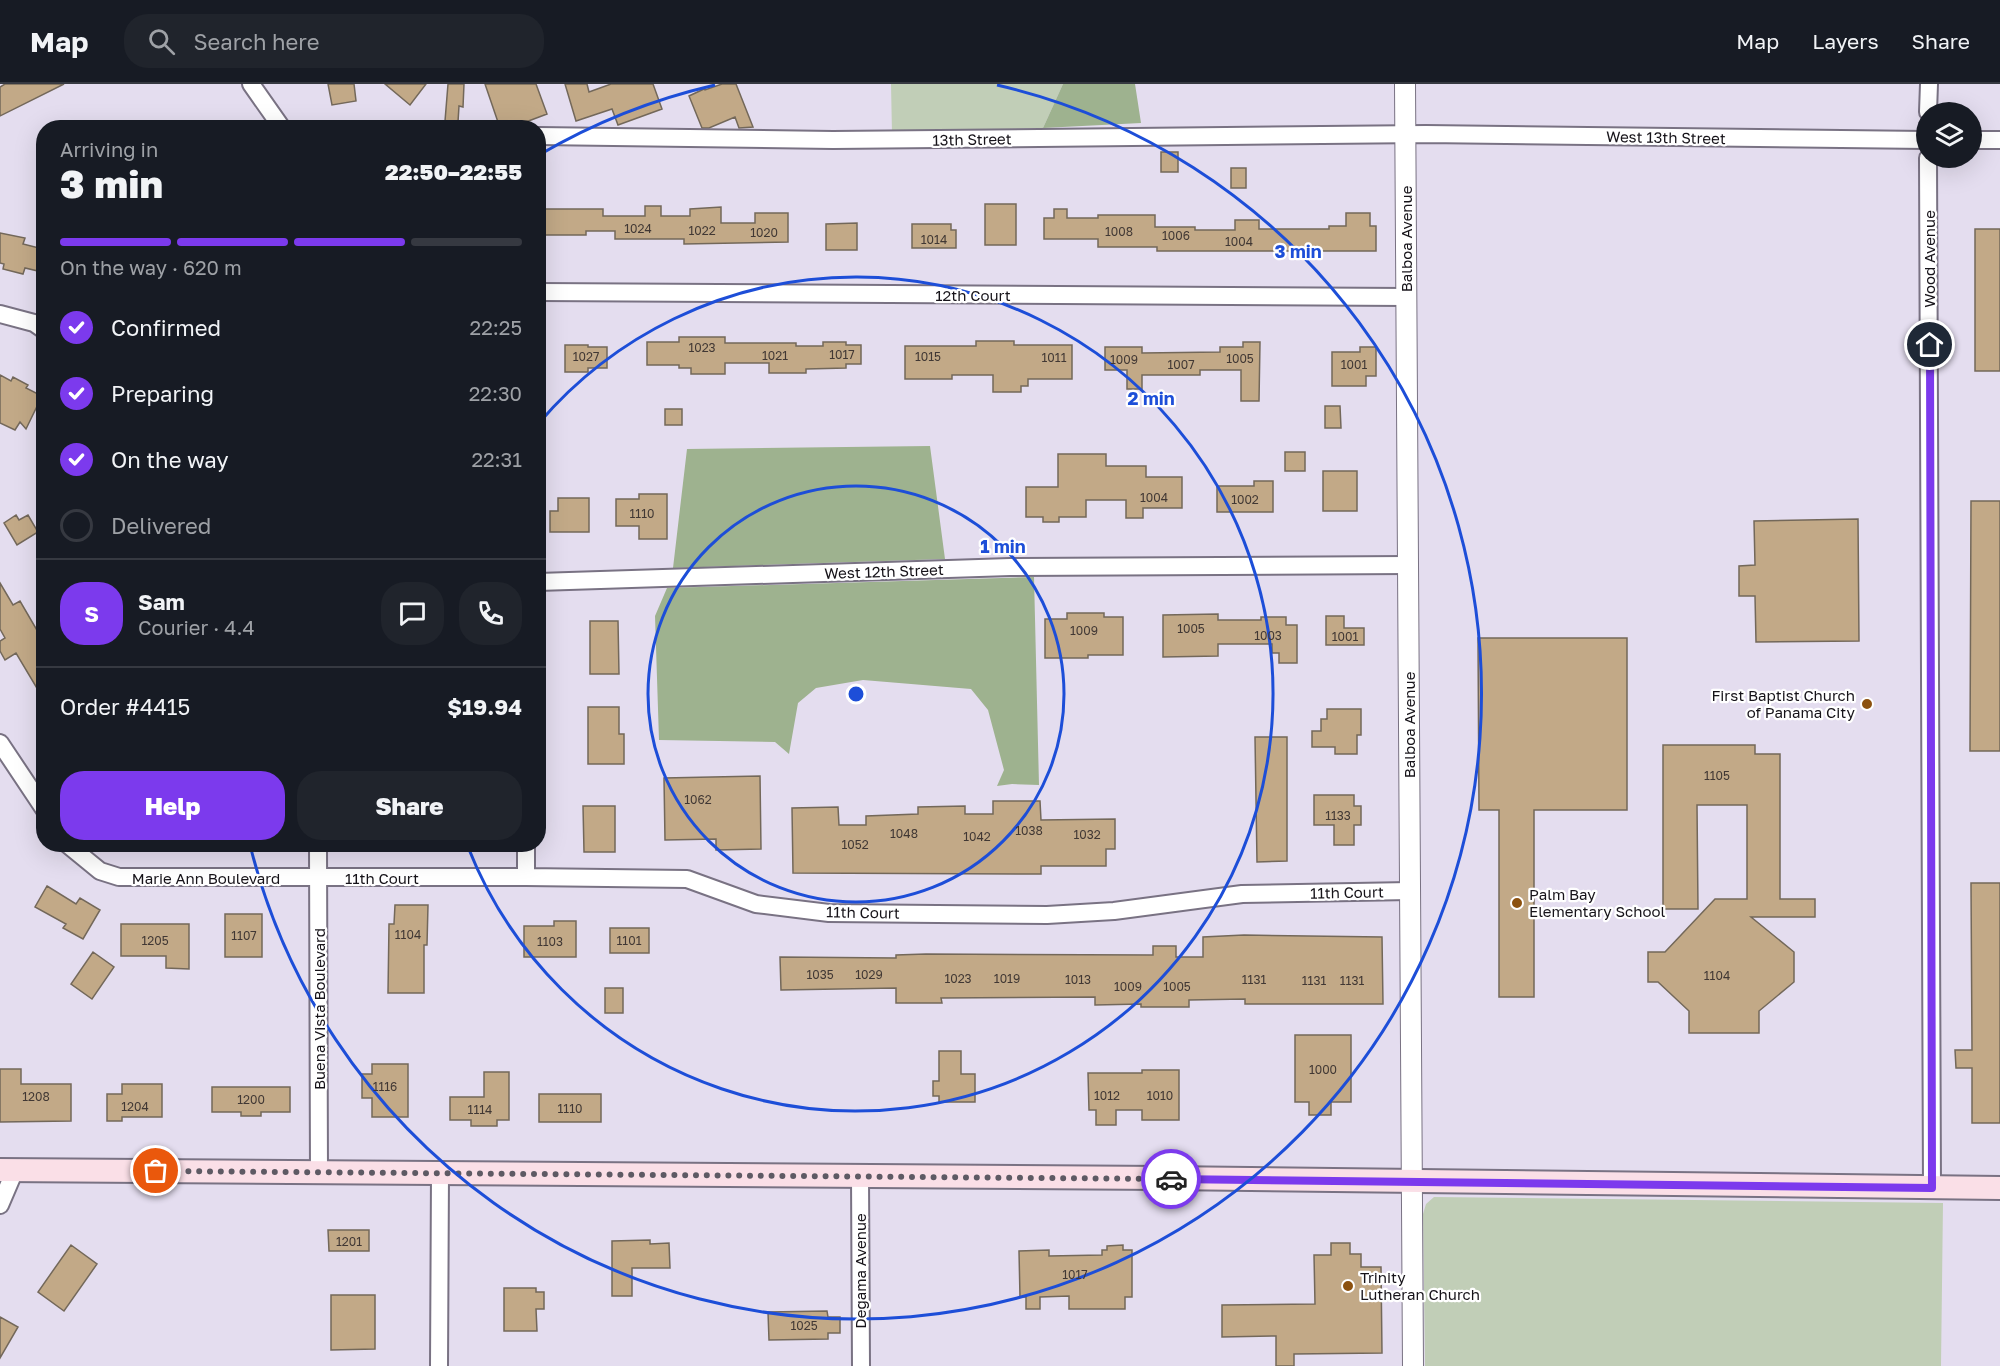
<!DOCTYPE html>
<html lang="en">
<head>
<meta charset="utf-8">
<style>
  body { margin:0; font-family:"Golos Text",sans-serif; background:#20242c; color:#f1f3f6; height:100vh; display:flex; flex-direction:column; font-size:22px; white-space:nowrap }
  * { box-sizing:border-box; margin:0 }
  p { font-size:20px; color:#9ea1a6 }
  .icon { flex:none; width:33px; height:33px; fill:none; stroke:currentColor; stroke-width:2; stroke-linecap:round; stroke-linejoin:round }
  .map { position:relative; flex:1; overflow:hidden }
  .drawer { position:absolute; left:36px; top:36px; width:510px; height:732px; display:flex; flex-direction:column; background:#171b24; border-radius:24px; box-shadow:0 6px 24px #0002 }
  .drawer>* { flex:none }
  .controls { position:absolute; left:1916px; top:18px; display:grid; gap:12px }
  .controls a { display:grid; place-items:center; width:66px; height:66px; border-radius:50%; background:#171b24; box-shadow:0 6px 24px #0002; font-size:30px }
  .pin { position:absolute; display:grid; place-items:center; width:51px; height:51px; color:#fff; margin:-26px; border:3px solid #fff; border-radius:50%; box-shadow:0 2px 6px #0007 }
  .courier { position:absolute; display:grid; place-items:center; width:60px; height:60px; margin:-30px; border:4px solid #7c3aed; border-radius:50%; background:#fff; color:#222; box-shadow:0 2px 8px #0007 }
  .head em { font-style:normal; font-weight:800 }
  .head div { display:flex; flex-direction:column-reverse }
  .head { display:flex; align-items:center; justify-content:space-between; height:102px; padding:0 24px }
  h1 { font-size:39px; font-weight:800; line-height:45px }
  .bar { display:grid; grid-template-columns:repeat(4,1fr); gap:9px 6px; align-content:center; height:72px; padding:0 24px }
  .bar i { height:8px; border-radius:4px; background:#363941 }
  .bar .active { background:#7c3aed }
  .bar p { grid-column:span 4 }
  .line { display:flex; align-items:center; gap:15px; padding:0 24px; border-top:2px solid #363941 }
  .line div { flex:1 }
  .round { display:grid; place-items:center; flex:none; width:63px; height:63px; border-radius:24px; background:#20242c }
  ol { padding:0 24px; list-style:none }
  li { display:flex; align-items:center; gap:18px; height:66px }
  li p { margin-inline-start:auto }
  li .icon { padding:6px; border-radius:50%; background:#7c3aed; color:#fff; stroke-width:4 }
  li:last-child { color:#9ea1a6 }
  li i { width:33px; height:33px; border:3px solid #363941; border-radius:50% }
  .primary-button { display:flex; gap:12px; margin-top:auto; padding:12px 24px }
  .primary-button a { flex:1; height:69px; border-radius:24px; background:#7c3aed; color:#fff; font-size:24px; font-weight:800; line-height:69px; text-align:center }
  .primary-button a+a { background:#20242c; color:#f1f3f6 }
  header { display:flex; align-items:center; gap:36px; box-sizing:border-box; height:84px; padding:0 30px; background:#171b24; border-bottom:2px solid #363941 }
  header strong { font-size:28px }
  nav { display:flex; gap:33px; margin-inline-start:auto; font-size:21px }
  .search { width:420px; height:54px; background:#20242c; display:flex; align-items:center; gap:15px; box-sizing:border-box; padding:0 21px; border-radius:24px; color:#9ea1a6; font-size:22px }
  .map>svg:first-child { display:block }
  .green { fill:#c1ceb7 }
  .forest { fill:#9eb28f }
  .building { fill:#c2a987; stroke:#73685a; stroke-width:1.5 }
  .lines { fill:none; stroke-linecap:round; stroke-linejoin:round }
  .minor-casing { stroke:#797283; stroke-width:20 }
  .tertiary-casing { stroke:#797283; stroke-width:22 }
  .secondary-casing { stroke:#797283; stroke-width:26 }
  .minor { stroke:#fff; stroke-width:16 }
  .tertiary { stroke:#fff; stroke-width:20 }
  .secondary { stroke:#fadfe7; stroke-width:22 }
  .done { stroke:#5e5a64; stroke-width:6; stroke-dasharray:0 10.8 }
  .route { stroke:#7c3aed; stroke-width:8 }
  .ring { fill:none; stroke:#1d4ed8; stroke-width:3 }
  .poi-dot { fill:#8c510f; stroke:#fff; stroke-width:2 }
  .labels { text-anchor:middle; dominant-baseline:central; stroke-width:4.5; stroke-linejoin:round; paint-order:stroke }
  .number-label { font-size:12px; fill:#413834 }
  .street-label { font-size:15px; fill:#161319; stroke:#fff }
  .poi-label { font-size:15px; fill:#161319; stroke:#fff; text-anchor:start }
  .centre { fill:#1d4ed8; stroke:#fff; stroke-width:3 }
  .ring-label { font-size:18px; text-anchor:middle; font-weight:bold; fill:#1d4ed8; stroke:#fff; stroke-width:4.5; stroke-linejoin:round; paint-order:stroke }
</style>
</head>
<body>
<header>
<strong>Map</strong>
<div class="search"><svg class="icon" aria-label="search" viewBox="0 0 24 24"><circle cx="10" cy="10" r="6"/><path d="M15 15l6 6"/></svg>Search here</div>
<nav><a>Map</a><a>Layers</a><a>Share</a></nav>
</header>
<div class="map">
<svg width="2000" height="1282" viewBox="0 0 2000 1282">
  <rect width="100%" height="100%" fill="#e4ddef"/>
  <!-- green -->
  <path class="green" d="M891 0H1063L1043 44 892 50Z
    M1434 1113 1943 1119 1941 1282H1425L1423 1130 1426 1120Z"/>
  <!-- forest -->
  <path class="forest" d="M1063 0H1135L1141 39 1043 44Z
    M930 362 945 475 673 484 687 365Z
    M1034 493 1039 701 1012 700 997 702 1004 686 988 626 971 605 863 596 816 604 798 619 789 670 775 658 659 656 655 532 667 504Z"/>
  <!-- building -->
  <path class="building" d="M5 0H64L0 32V3Z
    M328 0H354L356 17 332 21Z
    M385 0H426L410 21Z
    M448 0H464L463 23 459 22 458 38 445 37Z
    M485 0H536L547 30 510 44H500Z
    M565 0H587L589 8 611 0H653L662 25 618 41 612 25 576 37Z
    M722 0H736L753 43 739 44 735 33 709 44H702L689 12 704 5 705 6Z
    M1161 68H1178V88H1161Z
    M1231 84H1246V104H1231Z
    M985 120H1016V161H985Z
    M645 122H661V132H690V125L721 123V139H755V129H788V158L684 160V155H615V147H586V151H538V125H603V132H645Z
    M1054 125H1067V134H1098V131H1155V143H1195V146H1235V136H1259V145H1329V142H1346V129H1370V142H1376V167H1157V163H1098V155H1044V134H1054Z
    M857 139V166H826V140Z
    M912 140H951V146H956V164H912Z
    M1975 145H2000V287H1975Z
    M0 149 25 154 23 160 43 165 38 187 25 184 23 190 3 185 4 180 0 179Z
    M679 253H725V259H796V262H823V258H846V261H861V280H846V284L806 285V289H769V279H725V290H691V284H679V281H647V258H679Z
    M976 257H1014V261H1072V295H1028V302H1021V308H993V291H952V295H905V262H976Z
    M1243 258H1260L1259 317H1241V286H1200V291H1142V305H1127V286H1105V263H1142V269L1220 268V263H1243Z
    M565 261H588V263H607V284H588V288H565Z
    M1360 263H1376V292H1366V302H1332V268H1360Z
    M0 291 11 297 13 293 28 301 26 304 42 312 26 345 20 338 15 346 0 339Z
    M1325 322H1340L1341 344H1325Z
    M665 325H682V341H665Z
    M1285 368H1305V387H1285Z
    M1058 370H1106V382H1146V393H1182V424H1143V434H1126V416H1086V433H1059V438H1043V433H1026V403H1058Z
    M1323 387H1357V427H1323Z
    M1254 397H1273V428H1217V402H1254Z
    M639 410H667V455H639V442H616V415H639Z
    M558 414H589V448H550V427H558Z
    M1971 417H2000V667H1970Z
    M16 431 19 436 28 431 38 448 17 461 4 439Z
    M1858 435 1859 557 1756 558 1755 512H1739V482L1755 481 1754 437Z
    M0 499 13 521 20 517 38 548 44 545V616L16 569 5 576 0 567V557L5 554 0 545Z
    M1067 529H1104V533H1123V571H1088V574H1045V535H1067Z
    M1218 530V536H1261V533H1286V541H1297V579H1279V569H1272V560H1218V572L1163 573V531Z
    M1326 532H1344V544H1364V561H1326Z
    M590 537H618L619 590H590Z
    M1478 554H1627V726H1534V913H1499V726H1479Z
    M588 623H619V650H624V680H588Z
    M1327 625H1361V651H1357V670H1335V663H1312V647H1321V635H1327Z
    M1255 653H1287V777L1257 778Z
    M1663 661H1755V670H1780V815H1815V833H1751L1794 868V898L1759 927V949H1689V927L1658 898H1648V868H1665L1715 815H1747V721H1697L1698 825H1663Z
    M760 692 761 765 716 766V755L665 756 664 694Z
    M1314 711H1354V722H1361V741H1354V761H1334V741H1314Z
    M993 717H1040L1041 736 1115 735V765H1106V782H1041V790L793 789 792 724 838 723 839 741H866V732L918 730V723L965 722V730H993Z
    M583 722H615V768H584Z
    M1971 799H2000V1039H1972V984H1956L1955 966H1972Z
    M47 802 76 820 80 814 100 826 83 855 63 844 66 840 35 823Z
    M395 821H428L427 861H424V909H388L389 840H394Z
    M225 830H262V873H225Z
    M554 837H576V873H524V842H554Z
    M121 840H189V885L166 884V872H121Z
    M610 844H649V869H610Z
    M1244 851 1382 853 1383 920H1245V915L1189 916V923H1141V920L1095 921V913L941 914 942 919H896V904L781 906 780 873 896 874V871L926 870 1153 871V862H1176V873H1203V853Z
    M93 868 114 883 92 915 71 900Z
    M605 904H623V929H605Z
    M1295 951H1351V1018H1331V1031H1309V1018H1295Z
    M939 967H961V990H975V1018H939V1012H933V997H939Z
    M372 980H408V1033H372V1014H362V990H372Z
    M0 985H21V1000H71V1037L0 1038Z
    M1142 986H1179V1036H1142V1026H1116V1041H1096V1026H1089L1088 989H1142Z
    M484 988H509V1036H497V1042H471V1036H450V1013H484Z
    M122 1000H162V1033H122V1037H107V1010H122Z
    M212 1003H290V1028H261V1032H241V1028H212Z
    M539 1010H601V1038H539Z
    M328 1146H369V1167H329Z
    M650 1156V1160L669 1159 670 1184H632V1212H612V1157Z
    M1331 1159H1350V1170H1361V1183H1381L1382 1269 1294 1270V1282H1276V1252L1222 1253V1221L1315 1220 1314 1171H1331Z
    M71 1161 97 1180 64 1227 38 1208Z
    M1123 1161V1166H1132V1213H1125V1225H1069V1212L1040 1213V1225H1026V1213H1020L1019 1167 1049 1166V1172L1102 1171V1166H1107V1162Z
    M504 1204H536V1208H544V1225H536L537 1247H504Z
    M331 1211H375V1265L331 1266Z
    M827 1227 828 1233H840V1249H828V1255L769 1256 768 1228Z
    M0 1233 18 1243 0 1274Z"/>
  <g class="lines">
    <!-- minor casing -->
    <g class="minor-casing">
      <path id="minor" d="M251 0 282 44
        M1928 28 1929 0
        M538 52 833 56 1426 50 1926 56
        M1971 56H2000
        M1928 74 1932 1104
        M538 208 1407 213
        M0 230 34 239 44 246
        M538 498 1010 483 1409 481
        M0 659 44 725
        M67 760 100 787 119 793H526L687 795 756 820 829 829 1047 831 1114 827 1242 810 1410 807
        M318 760 319 1089
        M526 760V793
        M860 1092 861 1282
        M0 1121 15 1086
        M439 1282 440 1089"/>
    </g>
    <!-- tertiary casing -->
    <g class="tertiary-casing">
      <path id="tertiary" d="M1405 0 1413 1282"/>
    </g>
    <!-- secondary casing -->
    <g class="secondary-casing">
      <path id="secondary" d="M0 1086 1164 1094 2000 1104"/>
    </g>
    <!-- minor -->
    <use href="#minor" class="minor"/>
    <!-- tertiary -->
    <use href="#tertiary" class="tertiary"/>
    <!-- secondary -->
    <use href="#secondary" class="secondary"/>
  </g>
  <g class="lines">
    <!-- done -->
    <path class="done" d="M156 1087 1171 1095"/>
    <!-- route -->
    <path class="route" d="M1171 1095 1932 1104 1930 261"/>
  </g>
  <!-- distance rings -->
  <g class="ring">
    <circle cx="856" cy="610" r="208"/>
    <path d="M539 339A417 417 0 1 1 468 763"/>
    <path d="M539 71A625 625 0 0 1 715 1M997 1A625 625 0 1 1 250 761"/>
  </g>
  <!-- markers -->
  <g class="poi-dot">
    <circle cx="1867" cy="620" r="6"/>
    <circle cx="1517" cy="819" r="6"/>
    <circle cx="1348" cy="1202" r="6"/>
  </g>
  <g class="labels">
    <!-- number labels -->
    <g class="number-label">
      <text x="638" y="144">1024</text>
      <text x="702" y="146">1022</text>
      <text x="1119" y="147">1008</text>
      <text x="764" y="148">1020</text>
      <text x="1176" y="151">1006</text>
      <text x="934" y="155">1014</text>
      <text x="1239" y="157">1004</text>
      <text x="702" y="263">1023</text>
      <text x="842" y="270">1017</text>
      <text x="775" y="271">1021</text>
      <text x="586" y="272">1027</text>
      <text x="928" y="272">1015</text>
      <text x="1054" y="273">1011</text>
      <text x="1240" y="274">1005</text>
      <text x="1124" y="275">1009</text>
      <text x="1181" y="280">1007</text>
      <text x="1354" y="280">1001</text>
      <text x="1154" y="413">1004</text>
      <text x="1245" y="415">1002</text>
      <text x="642" y="429">1110</text>
      <text x="1191" y="544">1005</text>
      <text x="1084" y="546">1009</text>
      <text x="1268" y="551">1003</text>
      <text x="1345" y="552">1001</text>
      <text x="1717" y="691">1105</text>
      <text x="698" y="715">1062</text>
      <text x="1338" y="731">1133</text>
      <text x="1029" y="746">1038</text>
      <text x="904" y="749">1048</text>
      <text x="1087" y="750">1032</text>
      <text x="977" y="752">1042</text>
      <text x="855" y="760">1052</text>
      <text x="408" y="850">1104</text>
      <text x="244" y="851">1107</text>
      <text x="155" y="856">1205</text>
      <text x="629" y="856">1101</text>
      <text x="550" y="857">1103</text>
      <text x="820" y="890">1035</text>
      <text x="869" y="890">1029</text>
      <text x="1717" y="891">1104</text>
      <text x="958" y="894">1023</text>
      <text x="1007" y="894">1019</text>
      <text x="1078" y="895">1013</text>
      <text x="1254" y="895">1131</text>
      <text x="1314" y="896">1131</text>
      <text x="1352" y="896">1131</text>
      <text x="1128" y="902">1009</text>
      <text x="1177" y="902">1005</text>
      <text x="1323" y="985">1000</text>
      <text x="385" y="1002">1116</text>
      <text x="1107" y="1011">1012</text>
      <text x="1160" y="1011">1010</text>
      <text x="36" y="1012">1208</text>
      <text x="251" y="1015">1200</text>
      <text x="135" y="1022">1204</text>
      <text x="570" y="1024">1110</text>
      <text x="480" y="1025">1114</text>
      <text x="349" y="1157">1201</text>
      <text x="1075" y="1190">1017</text>
      <text x="804" y="1241">1025</text>
    </g>
    <!-- street labels -->
    <g class="street-label">
      <text transform="translate(1666 53) rotate(1)">West 13th Street</text>
      <text transform="translate(972 55) rotate(-1)">13th Street</text>
      <text transform="translate(1406 155) rotate(-90)">Balboa Avenue</text>
      <text transform="translate(1929 175) rotate(-90)">Wood Avenue</text>
      <text x="973" y="211">12th Court</text>
      <text transform="translate(884 487) rotate(-2)">West 12th Street</text>
      <text transform="translate(1409 641) rotate(-90)">Balboa Avenue</text>
      <text x="206" y="794">Marie Ann Boulevard</text>
      <text x="382" y="794">11th Court</text>
      <text transform="translate(1347 808) rotate(-1)">11th Court</text>
      <text transform="translate(863 828) rotate(1)">11th Court</text>
      <text transform="translate(319 925) rotate(-90)">Buena Vista Boulevard</text>
      <text transform="translate(860 1187) rotate(-90)">Degama Avenue</text>
    </g>
    <!-- poi labels -->
    <g class="poi-label">
      <text x="1855" y="611" text-anchor="end">First Baptist Church<tspan x="1855" dy="17">of Panama City</tspan></text>
      <text x="1529" y="810">Palm Bay<tspan x="1529" dy="17">Elementary School</tspan></text>
      <text x="1360" y="1193">Trinity<tspan x="1360" dy="17">Lutheran Church</tspan></text>
    </g>
  </g>
  <circle cx="856" cy="610" r="9" class="centre"/>
  <g class="ring-label">
    <text x="1298" y="174">3 min</text>
    <text x="1151" y="321">2 min</text>
    <text x="1003" y="469">1 min</text>
  </g>
</svg>
<div class="controls">
<a><svg class="icon" aria-label="layers" viewBox="0 0 24 24"><path d="M12 4l9 5-9 5-9-5zM3 14l9 5 9-5"/></svg></a>
</div>
<div class="pin" style="left:156px;top:1087px;background:#ea580c"><svg class="icon" aria-label="bag" viewBox="0 0 24 24"><path d="M5 8h14l-1 12H6zM9 8a3 3 0 0 1 6 0"/></svg></div>
<div class="pin" style="left:1930px;top:261px;background:#1f2937"><svg class="icon" aria-label="home" viewBox="0 0 24 24"><path d="M3 11l9-7 9 7M6 9v11h12V9"/></svg></div>
<div class="courier" style="left:1171px;top:1095px"><svg class="icon" aria-label="car" viewBox="0 0 24 24"><path d="M5 17H2v-5l4-1 3-4h7l3 4 3 1v5h-3M9 17h6M6 11h13"/><circle cx="7" cy="17" r="2"/><circle cx="17" cy="17" r="2"/></svg></div>
<section class="drawer">
<div class="head"><div><h1>3 min</h1><p>Arriving in</p></div><em>22:50–22:55</em></div>
<div class="bar"><i class="active"></i><i class="active"></i><i class="active"></i><i></i><p>On the way · 620 m</p></div>
<ol>
<li><svg class="icon" aria-label="check" viewBox="0 0 24 24"><path d="M5 12l5 5 9-10"/></svg>Confirmed<p>22:25</p></li>
<li><svg class="icon" aria-label="check" viewBox="0 0 24 24"><path d="M5 12l5 5 9-10"/></svg>Preparing<p>22:30</p></li>
<li><svg class="icon" aria-label="check" viewBox="0 0 24 24"><path d="M5 12l5 5 9-10"/></svg>On the way<p>22:31</p></li>
<li><i></i>Delivered</li>
</ol>
<div class="line" style="height:108px"><b class="round" style="background:#7c3aed;color:#fff">S</b><div><b>Sam</b><p>Courier · 4.4</p></div><a class="round"><svg class="icon" aria-label="chat" viewBox="0 0 24 24"><path d="M4 5h16v11H9l-5 4z"/></svg></a><a class="round"><svg class="icon" aria-label="phone" viewBox="0 0 24 24"><path d="M5 4h4l2 5-3 2q2 4 5 5l2-3 5 2v4C11 20 4 13 5 4z"/></svg></a></div>
<div class="line" style="height:78px"><div>Order #4415</div><b>$19.94</b></div>
<div class="primary-button"><a>Help</a><a>Share</a></div>
</section>
</div>
</body>
</html>
